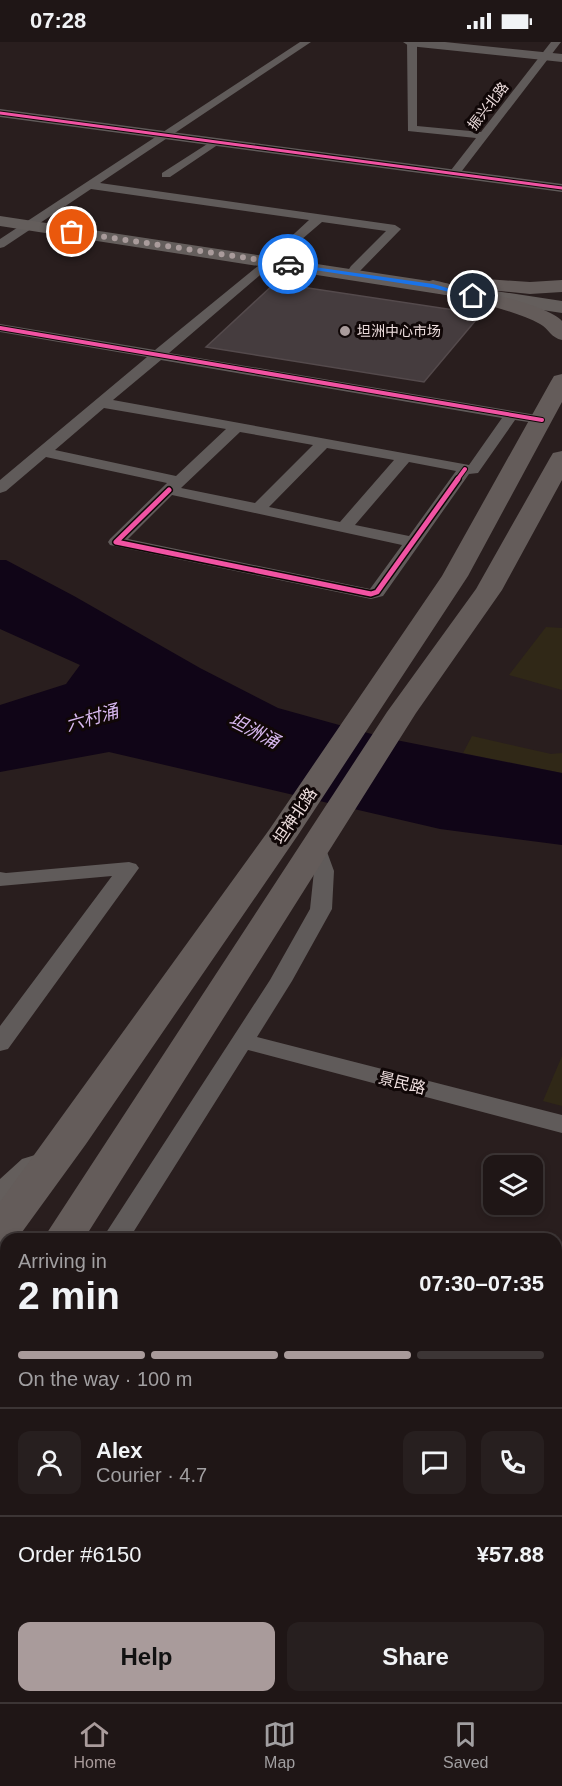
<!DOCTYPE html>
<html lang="en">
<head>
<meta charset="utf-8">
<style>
  body { margin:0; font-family:Arial,"Noto Sans SC",sans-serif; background:#271f1f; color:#f1f3f6; height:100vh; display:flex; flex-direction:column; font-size:22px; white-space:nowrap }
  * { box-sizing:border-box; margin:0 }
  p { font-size:20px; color:#a19fa1 }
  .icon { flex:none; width:33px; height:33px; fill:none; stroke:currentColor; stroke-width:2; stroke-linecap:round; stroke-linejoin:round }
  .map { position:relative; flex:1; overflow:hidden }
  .panel { position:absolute; left:0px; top:1191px; width:562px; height:470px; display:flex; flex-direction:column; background:#1f1616; border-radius:18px 18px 0 0; box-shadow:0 3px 9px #0003,0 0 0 2px #3c3535 }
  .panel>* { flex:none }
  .fabs { position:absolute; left:483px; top:1113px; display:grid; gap:12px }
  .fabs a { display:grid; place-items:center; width:60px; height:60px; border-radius:12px; background:#1f1616; box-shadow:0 3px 9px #0003,0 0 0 2px #3c3535; font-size:30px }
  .pin { position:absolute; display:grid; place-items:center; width:51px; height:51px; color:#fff; margin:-26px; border:3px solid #fff; border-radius:50%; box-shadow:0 2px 6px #0007 }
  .courier { position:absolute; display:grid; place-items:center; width:60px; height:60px; margin:-30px; border:4px solid #1a73e8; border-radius:50%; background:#fff; color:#222; box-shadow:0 2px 8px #0007 }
  .summary em { font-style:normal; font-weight:700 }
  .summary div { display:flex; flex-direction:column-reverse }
  .summary { display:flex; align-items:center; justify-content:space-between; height:102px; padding:0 18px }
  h1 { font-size:39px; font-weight:700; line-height:45px }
  .bar { display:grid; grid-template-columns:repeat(4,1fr); gap:9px 6px; align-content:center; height:72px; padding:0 18px }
  .bar i { height:8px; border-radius:4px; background:#3c3535 }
  .bar .on { background:#a99b9b }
  .bar p { grid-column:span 4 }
  .line { display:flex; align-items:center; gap:15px; padding:0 18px; border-top:2px solid #3c3535 }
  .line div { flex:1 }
  .round { display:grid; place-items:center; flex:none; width:63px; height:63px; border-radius:12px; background:#271f1f }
  .button { display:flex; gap:12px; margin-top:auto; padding:12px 18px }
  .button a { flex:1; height:69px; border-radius:12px; background:#a99b9b; color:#111; font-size:24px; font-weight:700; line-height:69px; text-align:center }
  .button a+a { background:#271f1f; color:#f1f3f6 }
  .status { display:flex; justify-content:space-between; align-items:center; height:42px; padding:0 30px; background:#1f1616; direction:ltr }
  .status svg { height:16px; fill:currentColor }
  .tabs { display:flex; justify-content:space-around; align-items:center; height:84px; border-top:2px solid #3c3535; background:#1f1616; font-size:16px; color:#a19fa1 }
  .tabs a { display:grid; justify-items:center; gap:3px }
  .tabs .on { color:#a99b9b }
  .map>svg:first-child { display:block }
  .green { fill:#302817 }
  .water { fill:#100517 }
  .building { fill:#453c3e; stroke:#544a4c; stroke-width:1.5 }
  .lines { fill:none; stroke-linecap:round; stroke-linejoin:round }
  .minor { fill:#605b5a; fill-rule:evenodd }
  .tertiary { fill:#605b5a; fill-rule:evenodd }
  .secondary { fill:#645e5c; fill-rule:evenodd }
  .primary { fill:#645c5a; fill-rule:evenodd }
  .cycleway-far2-casing { stroke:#100707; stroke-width:5 }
  .cycleway-far1-casing { stroke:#100707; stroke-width:6 }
  .cycleway-casing { stroke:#100707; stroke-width:8 }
  .cycleway-far2 { stroke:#f153a3; stroke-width:3 }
  .cycleway-far1 { stroke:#f153a3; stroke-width:4 }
  .cycleway { stroke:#f153a3; stroke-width:5 }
  .route { fill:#1a73e8 }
  .done { stroke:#a99b9b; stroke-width:6; stroke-dasharray:0 10.8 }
  .poi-dot { fill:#a99b9b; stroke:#100707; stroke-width:2 }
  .labels { text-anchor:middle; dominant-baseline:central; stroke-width:6; stroke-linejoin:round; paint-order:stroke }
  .far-street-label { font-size:14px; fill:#eedede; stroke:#100707 }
  .far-poi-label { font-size:14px; fill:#eedede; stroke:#100707; text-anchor:start }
  .street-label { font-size:16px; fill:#eedede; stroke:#100707 }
  .water-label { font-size:18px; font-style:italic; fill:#d8b8ef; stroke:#100707 }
</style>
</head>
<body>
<div class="status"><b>07:28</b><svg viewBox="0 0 49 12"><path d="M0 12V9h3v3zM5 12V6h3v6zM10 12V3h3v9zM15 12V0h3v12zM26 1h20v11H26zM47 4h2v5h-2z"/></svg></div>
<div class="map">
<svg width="562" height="1660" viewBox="0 0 562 1660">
  <rect width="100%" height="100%" fill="#291e1e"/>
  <!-- green -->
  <path class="green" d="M546 585 562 586V648L509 633Z
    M472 694 551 712 562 711V731L463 711Z
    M562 1014V1064L543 1059Z"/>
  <!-- water -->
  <path class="water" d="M0 518H6L74 554 200 626 278 666 386 696 562 731V803L440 787 109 710 0 730V663L66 642 80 623 0 587Z"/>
  <!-- building -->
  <path class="building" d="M275 241 481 272 424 340 206 305Z"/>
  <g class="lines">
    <!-- minor -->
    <path class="minor" d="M300 0H311L100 141 395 183 401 187 359 230 355 231 349 227 351 224 386 189 322 180 169 311 542 374 549 378 542 382 515 378 478 431 469 432 383 554 371 557 110 503 108 500 110 497 167 441 46 415 6 449 0 451V438L147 315 0 290V282L155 308 269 215 309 178 91 147 4 205 0 206V197ZM161 318 502 376 469 423 113 358ZM104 366 226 387 176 434 55 408ZM240 390 313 403 255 461 181 446ZM327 406 394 418 340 480 269 465ZM409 420 456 429 409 494 355 483ZM172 453 402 503 370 547 128 497Z
      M407 0H417V84L481 90 551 0H561L458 134 454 135 448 132 476 96 408 89Z
      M215 97 220 100 219 102 170 135H162V131Z
      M316 797 323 799 334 829 332 867 292 939 257 995 562 1073V1091L248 1008 129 1197H102L270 938 310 867 314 829 306 803 309 799Z
      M129 820 136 822 139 826 8 1007 0 1009V984L112 834 0 844V830L6 831Z
      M6 1593V1621L0 1623V1595Z
      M434 1654H466L464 1660H432Z"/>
    <!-- tertiary -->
    <path class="tertiary" d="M403 0H445L562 12V20L409 4Z
      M0 67 562 142V150L0 75Z"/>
    <!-- secondary -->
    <path class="secondary" d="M0 174 562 259V271L0 184Z
      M35 1113 48 1117 53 1126C42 1144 20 1165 0 1171V1137L22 1117Z
      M0 1351 6 1353V1387L0 1385Z
      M0 1401 6 1403V1437L0 1435Z
      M6 1473V1511L0 1512V1474Z
      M556 1534 562 1535V1575L556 1573Z
      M556 1590 562 1592V1634L556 1632Z"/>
    <!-- primary -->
    <path class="primary" d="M486 237 530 240 562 238V250L530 252 479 247 476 243 479 239Z
      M433 238C461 245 545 261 562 279V298C551 296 549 287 540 282 510 266 460 257 426 248L423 244 426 240Z
      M562 332V360L468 534 298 793 86 1102 17 1197H6V1203L0 1205V1160L269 788 442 534 551 339 554 334Z
      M562 409V438L502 548 416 671 84 1197H43L387 670 476 547 550 416 553 411Z
      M6 1269V1311L0 1313V1271Z"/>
    <!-- cycleway-far2 casing -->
    <g class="cycleway-far2-casing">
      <path id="cycleway-far2" d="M0 71 562 146"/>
    </g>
    <!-- cycleway-far1 casing -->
    <g class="cycleway-far1-casing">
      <path id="cycleway-far1" d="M0 286 542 378
        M457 438 465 427"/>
    </g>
    <!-- cycleway casing -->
    <g class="cycleway-casing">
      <path id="cycleway" d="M169 448 116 500 371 552 377 550 458 437"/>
    </g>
    <!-- cycleway-far2 -->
    <use href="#cycleway-far2" class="cycleway-far2"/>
    <!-- cycleway-far1 -->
    <use href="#cycleway-far1" class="cycleway-far1"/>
    <!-- cycleway -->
    <use href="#cycleway" class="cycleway"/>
  </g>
  <!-- route -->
  <path class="route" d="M286 221 433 242 476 254 473 256 433 246 288 224Z"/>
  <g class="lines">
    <!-- done -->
    <path class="done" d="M72 190 288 222"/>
  </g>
  <!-- markers -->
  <circle class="poi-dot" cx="345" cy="289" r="6"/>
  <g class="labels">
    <!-- far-street labels -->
    <g class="far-street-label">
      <text transform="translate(488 64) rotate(-52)">振兴北路</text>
    </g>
    <!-- far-poi labels -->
    <g class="far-poi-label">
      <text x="357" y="289">坦洲中心市场</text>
    </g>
    <!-- street labels -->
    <g class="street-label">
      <text transform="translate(295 774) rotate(-56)">坦神北路</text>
      <text transform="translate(402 1041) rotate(14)">景民路</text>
    </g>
    <!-- water labels -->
    <g class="water-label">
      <text transform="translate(92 676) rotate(-16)">六村涌</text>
      <text transform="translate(254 689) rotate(27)">坦洲涌</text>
    </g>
  </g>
</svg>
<div class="fabs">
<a><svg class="icon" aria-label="layers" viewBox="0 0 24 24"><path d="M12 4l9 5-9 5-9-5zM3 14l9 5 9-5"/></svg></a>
</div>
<div class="pin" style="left:72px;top:190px;background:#ea580c"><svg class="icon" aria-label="bag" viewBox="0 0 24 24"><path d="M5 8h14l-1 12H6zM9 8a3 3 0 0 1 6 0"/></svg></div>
<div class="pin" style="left:473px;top:254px;background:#1f2937"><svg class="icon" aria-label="home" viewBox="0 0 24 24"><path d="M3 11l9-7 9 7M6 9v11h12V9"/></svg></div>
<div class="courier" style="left:288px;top:222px"><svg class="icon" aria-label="car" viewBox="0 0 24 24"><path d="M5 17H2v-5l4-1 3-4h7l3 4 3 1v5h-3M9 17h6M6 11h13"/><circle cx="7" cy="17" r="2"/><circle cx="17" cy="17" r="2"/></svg></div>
<section class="panel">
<div class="summary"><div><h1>2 min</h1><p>Arriving in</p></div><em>07:30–07:35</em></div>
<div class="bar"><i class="on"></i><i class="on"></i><i class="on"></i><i></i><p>On the way · 100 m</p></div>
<div class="line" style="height:108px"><a class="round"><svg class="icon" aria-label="person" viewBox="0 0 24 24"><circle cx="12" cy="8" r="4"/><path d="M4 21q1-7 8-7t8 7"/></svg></a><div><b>Alex</b><p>Courier · 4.7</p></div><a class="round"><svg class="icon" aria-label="chat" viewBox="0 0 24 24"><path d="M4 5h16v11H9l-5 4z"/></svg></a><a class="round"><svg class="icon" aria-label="phone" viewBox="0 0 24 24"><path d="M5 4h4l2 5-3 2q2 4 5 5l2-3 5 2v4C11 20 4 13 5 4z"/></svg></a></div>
<div class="line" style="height:78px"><div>Order #6150</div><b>¥57.88</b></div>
<div class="button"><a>Help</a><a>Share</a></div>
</section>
</div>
<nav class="tabs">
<a class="on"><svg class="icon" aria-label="home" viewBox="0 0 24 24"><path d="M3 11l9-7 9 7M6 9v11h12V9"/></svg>Home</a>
<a><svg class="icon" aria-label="map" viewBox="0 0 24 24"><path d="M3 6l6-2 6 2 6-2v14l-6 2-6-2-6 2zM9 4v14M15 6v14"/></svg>Map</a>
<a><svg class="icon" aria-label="saved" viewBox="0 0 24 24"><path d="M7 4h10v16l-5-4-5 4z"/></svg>Saved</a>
</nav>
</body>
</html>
